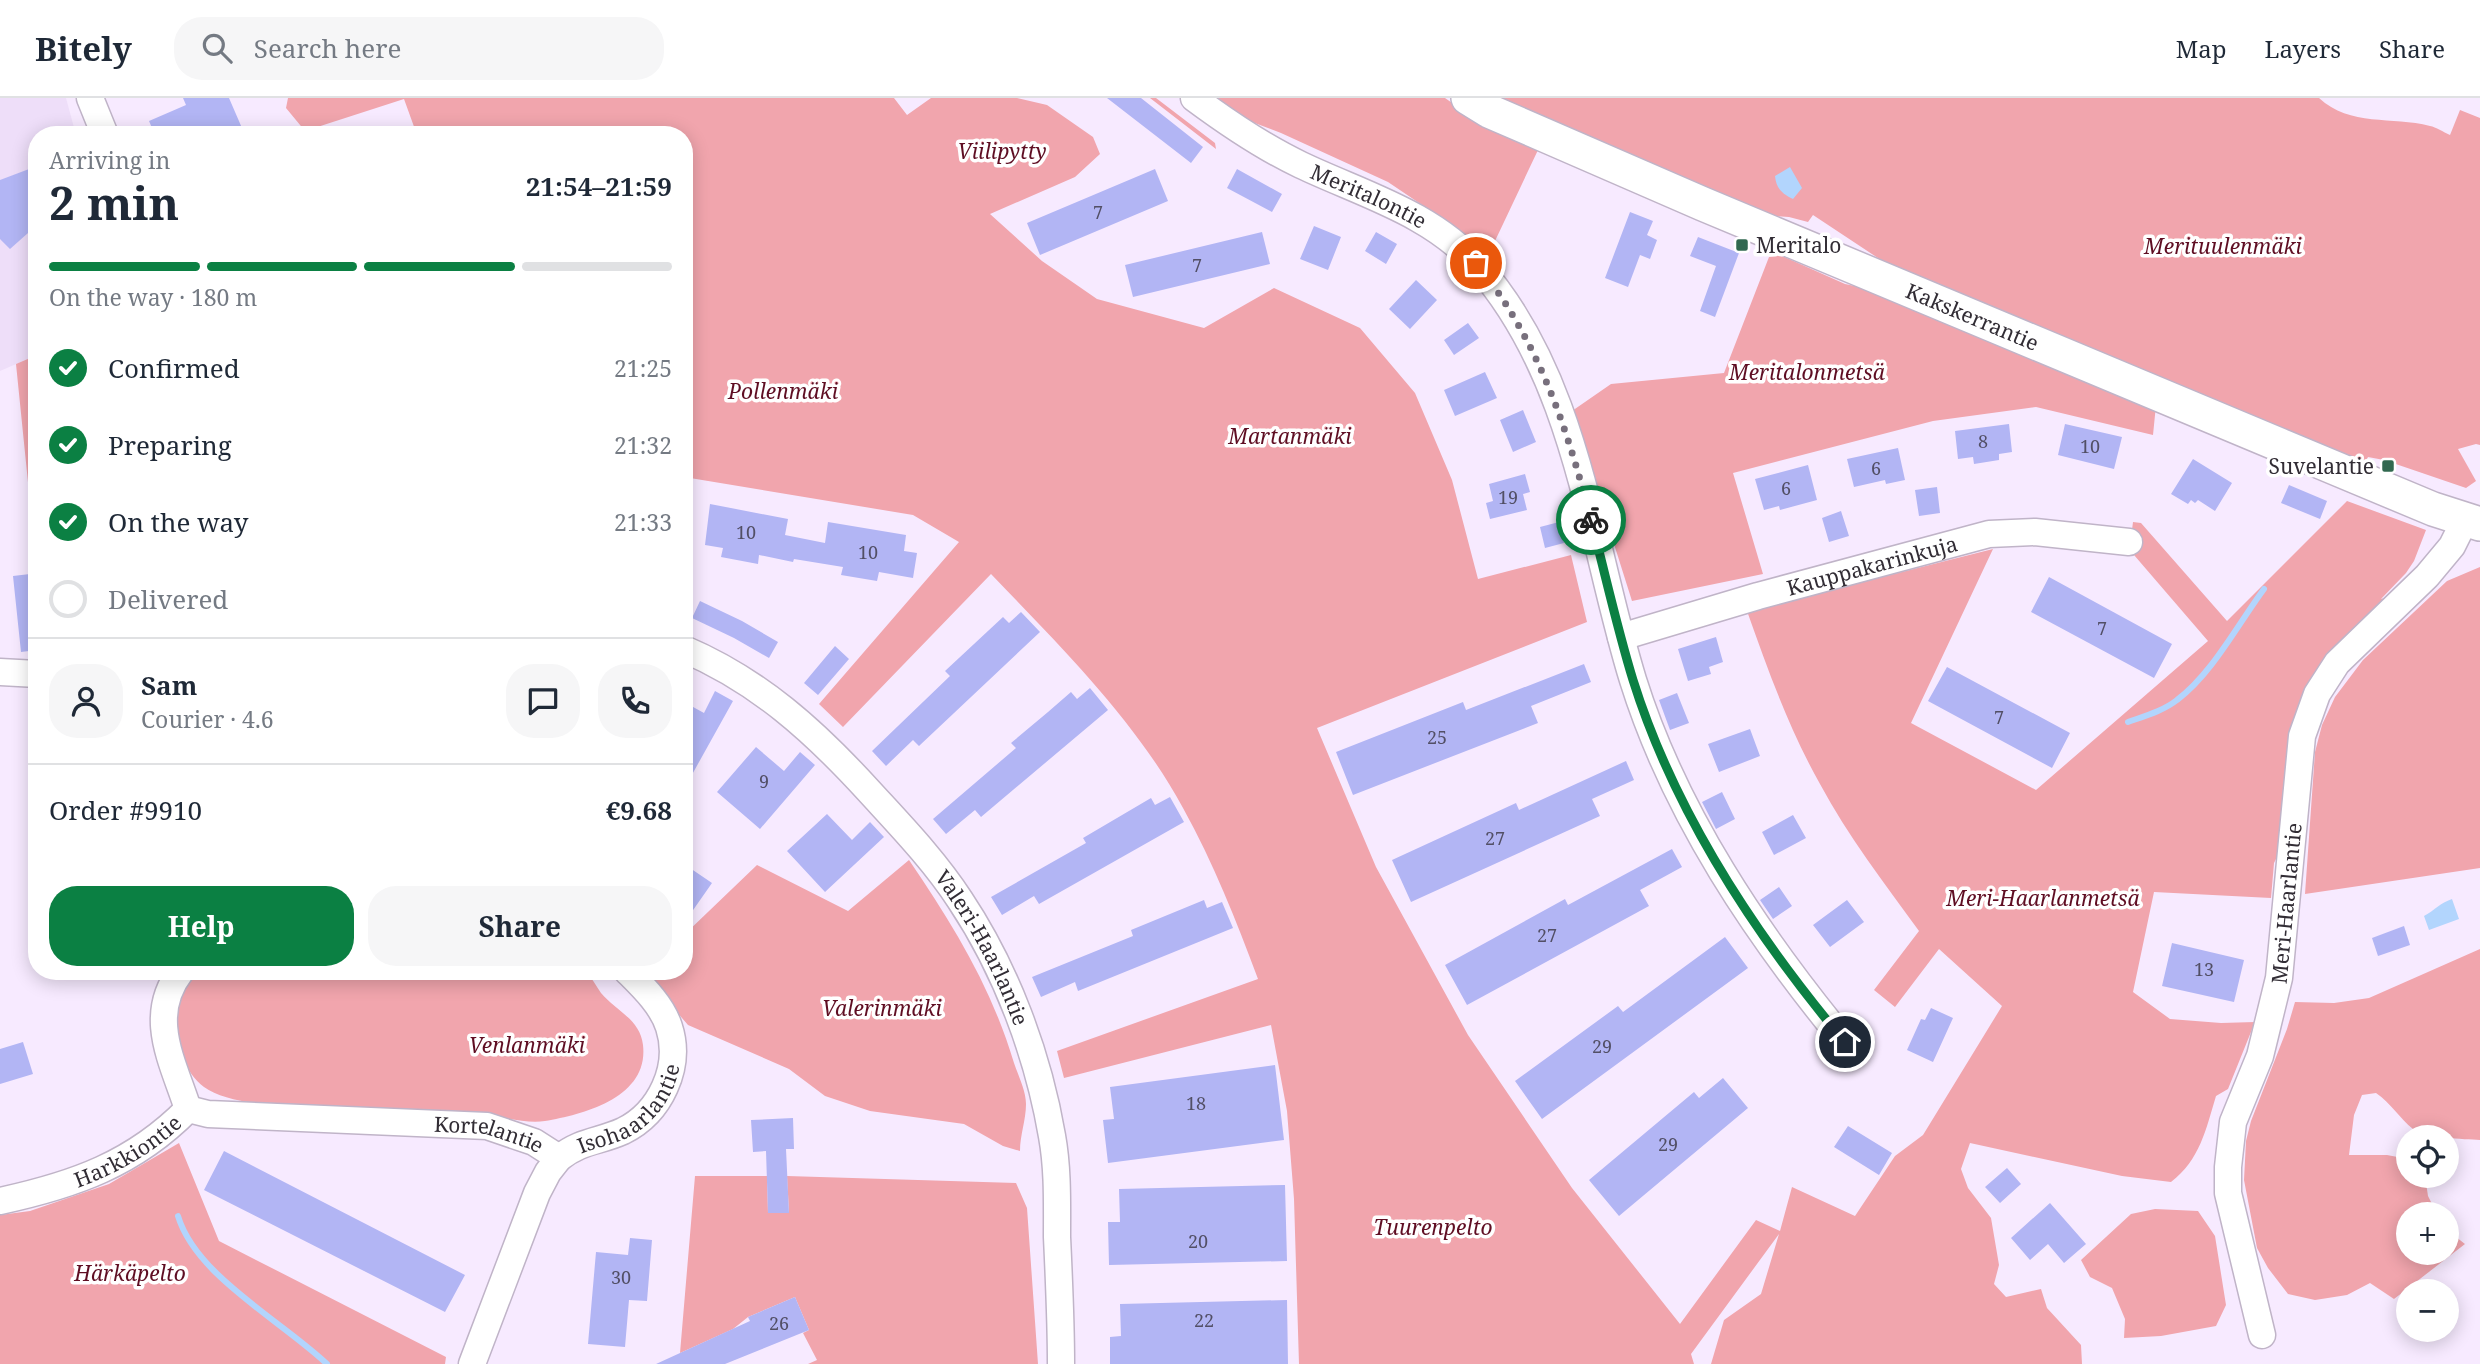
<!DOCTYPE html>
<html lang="en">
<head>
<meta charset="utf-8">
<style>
  body { margin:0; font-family:"Noto Serif",serif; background:#f6f6f7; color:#1f2937; height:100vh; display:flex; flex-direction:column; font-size:26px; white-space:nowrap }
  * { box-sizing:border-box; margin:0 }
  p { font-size:23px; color:#747a83 }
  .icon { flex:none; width:38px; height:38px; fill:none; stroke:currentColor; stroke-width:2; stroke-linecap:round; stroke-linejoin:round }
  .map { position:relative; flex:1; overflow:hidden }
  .details { position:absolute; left:28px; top:28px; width:665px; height:854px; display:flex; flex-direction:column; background:#fff; border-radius:28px; box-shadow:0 4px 18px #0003 }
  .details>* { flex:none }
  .fabs { position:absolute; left:2396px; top:1027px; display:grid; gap:14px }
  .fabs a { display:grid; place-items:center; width:63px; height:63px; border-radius:50%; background:#fff; box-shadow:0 4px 18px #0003; font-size:35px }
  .pin { position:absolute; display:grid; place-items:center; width:60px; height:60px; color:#fff; margin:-30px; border:4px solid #fff; border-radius:50%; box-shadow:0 2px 7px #0007 }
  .courier { position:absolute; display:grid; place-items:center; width:70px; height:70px; margin:-35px; border:5px solid #0b8043; border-radius:50%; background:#fff; color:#222; box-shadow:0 2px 9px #0007 }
  .head em { font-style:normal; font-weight:700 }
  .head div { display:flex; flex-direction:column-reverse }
  .head { display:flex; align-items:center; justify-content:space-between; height:119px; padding:0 21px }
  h1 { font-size:46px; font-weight:700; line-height:52px }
  .bar { display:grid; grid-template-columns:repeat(4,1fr); gap:10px 7px; align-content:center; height:84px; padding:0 21px }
  .bar i { height:9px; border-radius:5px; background:#e0e1e3 }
  .bar .selected { background:#0b8043 }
  .bar p { grid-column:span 4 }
  .line { display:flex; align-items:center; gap:18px; padding:0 21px; border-top:2px solid #e0e1e3 }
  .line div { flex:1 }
  .round { display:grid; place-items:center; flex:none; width:74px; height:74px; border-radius:28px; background:#f6f6f7 }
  ol { padding:0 21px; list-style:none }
  li { display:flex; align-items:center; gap:21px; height:77px }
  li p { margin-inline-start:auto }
  li .icon { padding:7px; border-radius:50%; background:#0b8043; color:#fff; stroke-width:4 }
  li:last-child { color:#747a83 }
  li i { width:38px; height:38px; border:4px solid #e0e1e3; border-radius:50% }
  .action { display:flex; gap:14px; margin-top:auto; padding:14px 21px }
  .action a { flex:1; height:80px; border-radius:28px; background:#0b8043; color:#fff; font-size:28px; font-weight:700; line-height:80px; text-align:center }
  .action a+a { background:#f6f6f7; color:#1f2937 }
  header { display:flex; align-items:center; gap:42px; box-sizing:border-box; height:98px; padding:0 35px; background:#fff; border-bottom:2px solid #e0e1e3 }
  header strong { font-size:33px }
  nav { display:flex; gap:38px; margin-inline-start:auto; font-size:24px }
  .search { width:490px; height:63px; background:#f6f6f7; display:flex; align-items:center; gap:18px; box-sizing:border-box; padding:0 24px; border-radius:28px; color:#747a83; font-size:26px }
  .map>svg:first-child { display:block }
  .built { fill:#eedef9 }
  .green { fill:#f1a5ad }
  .water { fill:#b2d5fd }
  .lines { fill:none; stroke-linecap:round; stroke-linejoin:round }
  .stream { stroke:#b2d5fd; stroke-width:6 }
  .building { fill:#b2b5f4 }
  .minor-casing { stroke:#c0b4c8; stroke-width:29 }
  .tertiary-casing { stroke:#c0b4c8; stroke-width:36 }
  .minor { stroke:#fff; stroke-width:26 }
  .tertiary { stroke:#fff; stroke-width:33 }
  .done { stroke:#776f7c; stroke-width:7; stroke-dasharray:0 12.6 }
  .route { stroke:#0b8043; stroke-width:9 }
  .poi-dot { fill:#31684f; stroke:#fff; stroke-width:2.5 }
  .labels { text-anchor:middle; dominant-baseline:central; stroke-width:7; stroke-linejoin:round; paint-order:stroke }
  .number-label { font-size:18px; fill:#524f65 }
  .park-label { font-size:21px; font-style:italic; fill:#5f0e23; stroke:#fff }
  .street-label { font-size:21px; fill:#322d35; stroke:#fff }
  .poi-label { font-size:21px; fill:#322d35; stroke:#fff; text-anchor:start }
</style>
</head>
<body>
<header>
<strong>Bitely</strong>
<div class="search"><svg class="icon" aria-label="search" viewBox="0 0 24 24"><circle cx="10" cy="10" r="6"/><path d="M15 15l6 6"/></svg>Search here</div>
<nav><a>Map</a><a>Layers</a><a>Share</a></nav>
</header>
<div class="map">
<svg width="2480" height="1266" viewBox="0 0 2480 1266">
  <rect width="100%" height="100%" fill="#f7eaff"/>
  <!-- built -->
  <path class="built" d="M0 0H66L76 37H37V257L0 273Z"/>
  <!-- green -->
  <path class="green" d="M288 0H894L907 17 931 0H1017L1047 7 1093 39 1100 56 1075 79 990 116 1042 163 1097 201 1204 230 1274 190 1360 230 1415 295 1452 382 1478 481 1571 457 1587 524 1317 630 1376 769 1468 937 1572 1090 1680 1226 1756 1122 1780 1133 1792 1089 1855 1118 1895 1058 1923 1037 2002 908 1939 851 1895 909 1874 892 1919 833C1884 785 1848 738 1820 686 1789 631 1768 572 1747 513L1993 451 1911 625 2036 692 2208 543 2134 457 2129 456 2133 424 2141 425 2227 523 2347 403 2426 432 2414 463 2406 475 2381 501 2391 498 2331 563 2284 745 2274 765 2271 800 2154 794 2133 894 2170 921 2221 925 2255 924 2228 991 2216 998C2206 1031 2200 1062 2171 1084L2122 1078 1970 1045 1961 1071 1968 1090 1991 1120 1999 1167 1994 1186 2006 1199 2041 1191 2047 1210 2081 1247 2082 1266H1711L1724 1222 1761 1196 1779 1136 1691 1256 1694 1266H1299L1294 1101 1287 1013 1271 927 1064 980 1057 953 1258 881C1236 822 1214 766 1183 710 1136 623 1060 548 991 476L843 629 819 606 959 444 913 417 684 379V37H417L404 1 305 33 286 10Z
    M1150 0H1156L1215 45 1216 51Z
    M1218 0H1445L1468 16 1538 52 1486 162 1428 111 1388 84 1281 35 1244 21Z
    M1502 0H2319C2350 29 2392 18 2430 28 2436 29 2443 34 2450 37L2460 12 2480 20V347L2476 346 2458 351 2476 383 2466 390 2384 362 2368 359 2366 363 2350 360 1884 164 1813 117 1808 124 1789 119 1773 118 1514 10Z
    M1780 157 1845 186 1884 194 2156 307 2153 337 2036 309 1933 323 1733 375 1763 476 1632 503 1572 313 1611 286 1724 275 1769 159Z
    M37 257V462L36 463 16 266Z
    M2480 469V770L2305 796 2315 654 2322 627 2335 599 2363 562 2447 483Z
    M909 762C953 827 991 888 1014 965 1018 977 1026 993 1026 1006 1026 1022 1020 1037 1020 1053L1003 1048 964 1026 870 1013 825 998 789 971 688 927 644 876 647 873H684V837L757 767 848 813Z
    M2480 851V1042C2464 1041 2425 1040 2413 1031 2400 1021 2391 1005 2376 995L2362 997 2354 1017 2349 1057H2387L2408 1061V1078H2425L2428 1098 2437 1116H2408V1155H2446L2447 1132 2465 1146 2394 1201 2370 1185 2347 1197 2315 1202 2288 1196 2268 1170 2257 1150 2244 1082 2246 1043 2251 1023 2287 931 2295 904 2334 905 2369 900Z
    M201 873H586C592 880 596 888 601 895 616 913 640 921 643 947 649 999 585 1016 545 1023 527 1026 505 1019 487 1018 439 1015 391 1013 344 1011 307 1009 233 1010 204 989 179 971 168 924 180 897 184 888 194 880 201 873Z
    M179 1045 219 1143 446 1259 445 1266H0V1117L30 1113 109 1086Z
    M695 1078H767L768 1115 789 1114 787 1078 1016 1085 1027 1110 1038 1266H808L817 1262 803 1235 809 1232 795 1199 748 1219 733 1231 680 1255Z
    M2155 1111 2198 1113 2215 1138 2226 1207 2216 1228 2161 1238 2124 1240 2125 1221 2112 1190 2090 1179 2081 1162 2131 1116Z"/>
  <!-- water -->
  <path class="water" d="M1790 69 1802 90 1793 101C1782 96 1776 90 1775 78Z
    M2452 801 2459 821 2429 832 2424 818C2435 812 2440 805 2452 801Z"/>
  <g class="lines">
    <!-- stream -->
    <path class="stream" d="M2128 624C2145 618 2163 613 2177 602 2212 576 2238 526 2264 491
      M178 1118C196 1178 282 1223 327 1266"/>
  </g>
  <!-- building -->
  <path class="building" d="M183 0H229L245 37H155L149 23 186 7Z
    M1107 0H1141L1203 49 1191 65Z
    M37 68V127L10 151 0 141V82Z
    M1155 71 1168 103 1040 157 1027 125Z
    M1237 71 1282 96 1272 114 1227 90Z
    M1630 114 1653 123 1647 137 1657 142 1650 161 1640 157 1628 189 1605 180Z
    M1314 128 1341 139 1328 172 1300 161Z
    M1262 134 1270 166 1133 199 1125 167Z
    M1376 134 1397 146 1386 166 1365 153Z
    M1698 139 1739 155 1715 219 1700 213 1716 168 1690 158Z
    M1416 182 1437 202 1410 231 1389 211Z
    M1468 225 1479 240 1454 257 1444 242Z
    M1485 274 1497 300 1455 318 1444 292Z
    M1523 312 1536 344 1513 354 1500 322Z
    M2009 326 2012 354 1999 356V362L1974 366 1973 359 1958 361 1955 333Z
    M2065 326 2122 339 2114 371 2058 357Z
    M1898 350 1905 382 1886 386 1885 382 1854 389 1847 361Z
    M2193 361 2232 385 2215 413 2198 402 2195 405 2191 402 2188 406 2171 396Z
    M1808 367 1817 402 1780 412 1779 408 1764 412 1755 381Z
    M1525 376 1530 394 1523 396 1527 412 1490 421 1486 405 1493 403 1489 386Z
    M2289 387 2327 403 2320 421 2281 405Z
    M1937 389 1940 415 1919 418 1915 392Z
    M710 406 788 421 785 437 825 445 828 424 906 437 904 453 917 455 913 480 879 474 877 483 841 477 843 469 794 461 793 464 759 457 758 466 721 459 723 450 705 447Z
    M1841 413 1849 438 1829 444 1822 420Z
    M1559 424 1564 445 1545 450 1540 429Z
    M30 476 37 552 21 554 13 478Z
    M2049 479 2172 546 2154 580 2031 514Z
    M700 503 742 523 778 544 769 560 734 540 692 520Z
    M1021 514 1040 534 919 648 913 642 886 668 872 653 950 578 945 573 1003 519 1009 525Z
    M1716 539 1723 564 1709 569 1711 576 1688 583 1678 551Z
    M835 548 849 561 818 597 804 585Z
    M1584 566 1591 584 1531 608 1538 625 1353 697 1336 654 1463 604 1466 612Z
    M1947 569 2070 635 2052 670 1928 603Z
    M1090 590 1108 612 981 719 975 712 946 736 933 721 1016 650 1011 645 1048 614 1071 594 1077 601Z
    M715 593 733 603 684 691V604L704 615Z
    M1677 595 1689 625 1670 632 1659 602Z
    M1750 631 1760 658 1719 674 1708 646Z
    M756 649 784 673 800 654 815 667 760 731 717 694Z
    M1626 663 1634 682 1592 701 1600 718 1411 804 1392 762 1516 705 1519 712Z
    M1722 694 1735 721 1716 731 1702 704Z
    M1170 699 1184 724 1039 806 1034 798 1002 817 991 799 1086 745 1083 740 1151 700 1155 707Z
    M827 716 852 742 870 724 884 739 825 794 787 753Z
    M1793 717 1806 740 1774 757 1762 734Z
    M1672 751 1682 769 1640 792 1649 808 1467 907 1445 867 1565 801 1568 807Z
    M684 766 712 785 684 825Z
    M1779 789 1792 808 1773 821 1760 802Z
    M1204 802 1207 810 1222 804 1233 830 1078 893 1075 884 1041 899 1032 879 1133 838 1131 832Z
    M1847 802 1864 824 1830 849 1813 827Z
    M2404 828 2410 847 2378 858 2372 840Z
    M1725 839 1748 870 1542 1021 1515 983 1618 908 1623 914Z
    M2172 845 2244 862 2234 904 2162 888Z
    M1931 910 1953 920 1933 964 1907 952 1921 921 1925 922Z
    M23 944 33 976 0 986V951Z
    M1275 967 1284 1042 1108 1065 1103 1022 1114 1021 1110 989Z
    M1723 980 1748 1010 1619 1118 1589 1082 1694 994 1699 1000Z
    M793 1020 794 1051H786L789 1115H768L766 1053 753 1054 751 1022Z
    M1848 1028 1892 1055 1879 1077 1834 1049Z
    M224 1053 465 1177 445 1214 204 1092Z
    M2007 1070 2021 1086 2000 1105 1985 1089Z
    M1285 1087 1287 1163 1109 1167 1108 1124H1120L1119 1091Z
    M2050 1105 2086 1146 2064 1165 2048 1146 2030 1162 2011 1140Z
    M630 1140 652 1142 647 1203 629 1202 625 1249 588 1246 596 1154 628 1157Z
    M795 1199 809 1232 725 1266H656L750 1223 748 1219Z
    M1287 1202 1288 1266H1110V1239L1121 1238 1120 1206Z"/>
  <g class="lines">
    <!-- minor casing -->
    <g class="minor-casing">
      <g id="minor">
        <path d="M90 0 105 37"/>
        <path id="s1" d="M1194 0C1229 26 1263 49 1301 67 1362 96 1432 115 1478 168 1578 282 1590 443 1633 582 1675 716 1757 837 1845 944"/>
        <path id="s2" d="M1621 539 1758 498 1989 436 2035 434 2129 444"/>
        <path id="s3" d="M684 551C759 583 814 633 868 692 900 727 934 762 960 802 1006 871 1038 956 1052 1038 1058 1071 1057 1105 1057 1139 1059 1181 1061 1224 1061 1266"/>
        <path d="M0 574 37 576"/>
        <path id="s4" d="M188 1011 208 1016 487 1028 534 1044 559 1060 548 1074 537 1095 472 1266"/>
        <path id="s5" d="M559 1060C582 1042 599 1044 623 1033 660 1015 682 969 669 929 662 907 643 889 627 873"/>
        <path id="s6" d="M0 1103C74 1087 134 1066 188 1011 173 964 146 918 181 873"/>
        <path id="s7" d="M2262 1237 2228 1095V1069L2233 1024 2260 958 2279 880 2302 638 2317 596 2337 565 2427 478 2452 448 2465 422"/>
      </g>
    </g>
    <!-- tertiary casing -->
    <g class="tertiary-casing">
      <g id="tertiary">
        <path id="s8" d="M1468 0 1489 13 1703 106 2433 411 2480 426"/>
      </g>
    </g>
    <!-- minor -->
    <use href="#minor" class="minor"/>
    <!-- tertiary -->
    <use href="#tertiary" class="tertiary"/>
  </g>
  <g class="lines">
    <!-- done -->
    <path class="done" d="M1476 165C1538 241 1567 329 1591 422"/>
    <!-- route -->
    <path class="route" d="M1591 422C1605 475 1617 530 1633 582 1675 716 1756 838 1845 944"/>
  </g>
  <!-- markers -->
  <g class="poi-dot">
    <rect x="1735" y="140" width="14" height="14" rx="3.5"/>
    <rect x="2381" y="361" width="14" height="14" rx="3.5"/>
  </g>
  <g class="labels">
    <!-- number labels -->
    <g class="number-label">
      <text x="1098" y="114">7</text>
      <text x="1197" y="167">7</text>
      <text x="1983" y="343">8</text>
      <text x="2090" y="348">10</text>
      <text x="1876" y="370">6</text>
      <text x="1786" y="390">6</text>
      <text x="1508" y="399">19</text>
      <text x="746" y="434">10</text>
      <text x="868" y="454">10</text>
      <text x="2102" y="530">7</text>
      <text x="1999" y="619">7</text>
      <text x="1437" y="639">25</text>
      <text x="764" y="683">9</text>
      <text x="1495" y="740">27</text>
      <text x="1547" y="837">27</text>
      <text x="2204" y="871">13</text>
      <text x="1602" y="948">29</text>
      <text x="1196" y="1005">18</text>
      <text x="1668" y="1046">29</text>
      <text x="1198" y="1143">20</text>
      <text x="621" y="1179">30</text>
      <text x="1204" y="1222">22</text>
      <text x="779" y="1225">26</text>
    </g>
    <!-- park labels -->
    <g class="park-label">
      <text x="1002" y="53">Viilipytty</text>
      <text x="2223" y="148">Merituulenmäki</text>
      <text x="1807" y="274">Meritalonmetsä</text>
      <text x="783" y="293">Pollenmäki</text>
      <text x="1290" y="338">Martanmäki</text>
      <text x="2043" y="800">Meri-Haarlanmetsä</text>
      <text x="882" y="910">Valerinmäki</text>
      <text x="527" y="947">Venlanmäki</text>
      <text x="1433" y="1129">Tuurenpelto</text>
      <text x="130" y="1175">Härkäpelto</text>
    </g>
    <!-- street labels -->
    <g class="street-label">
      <text stroke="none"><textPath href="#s1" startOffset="201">Meritalontie</textPath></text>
      <text stroke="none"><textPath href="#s8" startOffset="550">Kakskerrantie</textPath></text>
      <text stroke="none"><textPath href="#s2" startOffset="261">Kauppakarinkuja</textPath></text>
      <text stroke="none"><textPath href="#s7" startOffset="444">Meri-Haarlantie</textPath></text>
      <text stroke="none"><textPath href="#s3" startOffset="430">Valeri-Haarlantie</textPath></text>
      <text stroke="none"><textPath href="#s5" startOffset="89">Isohaarlantie</textPath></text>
      <text stroke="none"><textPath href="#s4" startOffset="303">Kortelantie</textPath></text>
      <text stroke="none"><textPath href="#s6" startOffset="138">Harkkiontie</textPath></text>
    </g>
    <!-- poi labels -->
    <g class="poi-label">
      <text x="1756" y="147">Meritalo</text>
      <text x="2374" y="368" text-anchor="end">Suvelantie</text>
    </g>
  </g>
</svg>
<div class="fabs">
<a><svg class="icon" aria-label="locate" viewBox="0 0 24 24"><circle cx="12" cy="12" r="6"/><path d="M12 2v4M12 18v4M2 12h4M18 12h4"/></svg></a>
<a>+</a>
<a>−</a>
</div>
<div class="pin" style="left:1476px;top:165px;background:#ea580c"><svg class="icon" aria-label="bag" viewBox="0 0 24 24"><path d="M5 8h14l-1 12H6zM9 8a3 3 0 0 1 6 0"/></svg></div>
<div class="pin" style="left:1845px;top:944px;background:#1f2937"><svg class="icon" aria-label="home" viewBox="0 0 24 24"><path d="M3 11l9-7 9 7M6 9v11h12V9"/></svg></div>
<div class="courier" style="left:1591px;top:422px"><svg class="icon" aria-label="bike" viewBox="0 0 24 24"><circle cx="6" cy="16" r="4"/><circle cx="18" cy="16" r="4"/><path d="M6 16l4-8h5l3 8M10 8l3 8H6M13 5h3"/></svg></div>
<section class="details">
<div class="head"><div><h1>2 min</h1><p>Arriving in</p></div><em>21:54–21:59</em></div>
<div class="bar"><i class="selected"></i><i class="selected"></i><i class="selected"></i><i></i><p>On the way · 180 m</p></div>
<ol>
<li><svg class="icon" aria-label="check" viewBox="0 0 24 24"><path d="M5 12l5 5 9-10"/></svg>Confirmed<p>21:25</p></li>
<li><svg class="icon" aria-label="check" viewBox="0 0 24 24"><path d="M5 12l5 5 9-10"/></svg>Preparing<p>21:32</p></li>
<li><svg class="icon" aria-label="check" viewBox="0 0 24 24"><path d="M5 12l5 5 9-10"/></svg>On the way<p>21:33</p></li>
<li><i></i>Delivered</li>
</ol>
<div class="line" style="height:126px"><a class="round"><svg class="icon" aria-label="person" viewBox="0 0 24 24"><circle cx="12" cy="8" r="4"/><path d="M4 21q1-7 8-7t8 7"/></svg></a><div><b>Sam</b><p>Courier · 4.6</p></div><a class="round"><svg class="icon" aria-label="chat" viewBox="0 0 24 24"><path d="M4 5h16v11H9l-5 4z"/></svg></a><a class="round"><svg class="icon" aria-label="phone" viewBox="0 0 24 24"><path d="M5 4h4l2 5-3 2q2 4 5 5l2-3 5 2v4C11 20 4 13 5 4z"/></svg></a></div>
<div class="line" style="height:91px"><div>Order #9910</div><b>€9.68</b></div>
<div class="action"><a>Help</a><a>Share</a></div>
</section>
</div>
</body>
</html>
